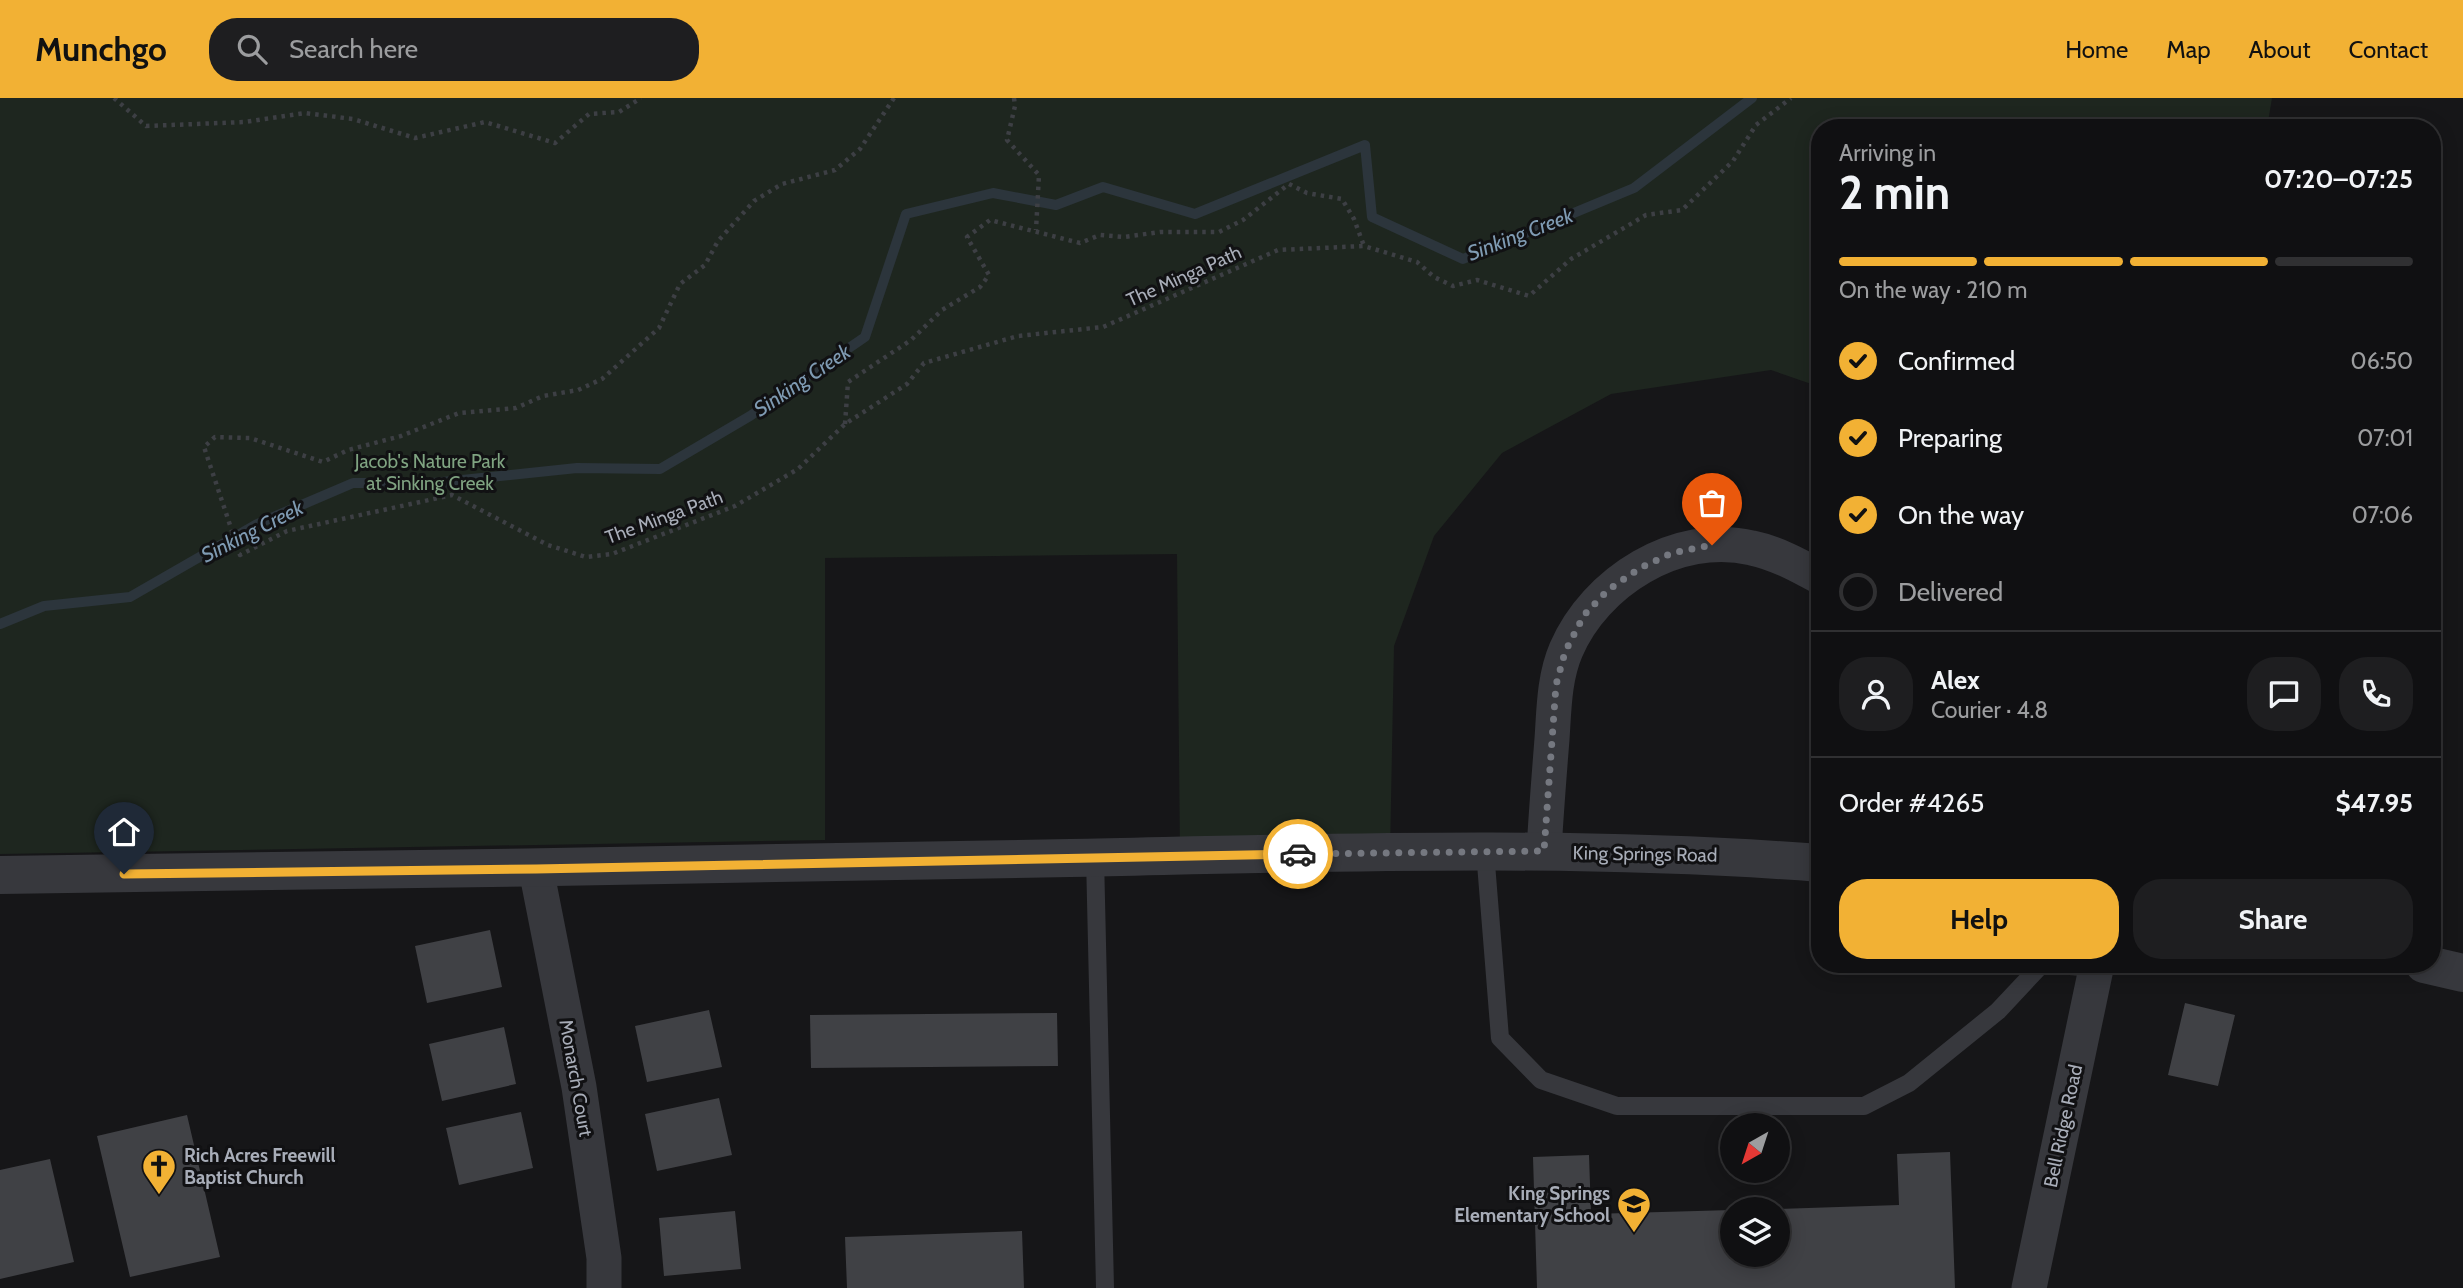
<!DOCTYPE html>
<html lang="en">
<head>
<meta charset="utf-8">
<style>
  body { margin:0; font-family:Cabin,sans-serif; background:#1e1e20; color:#f1f3f6; height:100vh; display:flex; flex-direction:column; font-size:26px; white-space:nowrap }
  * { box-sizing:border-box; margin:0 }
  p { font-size:23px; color:#9c9d9f }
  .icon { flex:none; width:38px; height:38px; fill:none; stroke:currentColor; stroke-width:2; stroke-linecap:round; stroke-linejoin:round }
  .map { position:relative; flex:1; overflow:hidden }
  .sheet { position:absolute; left:1811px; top:21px; width:630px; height:854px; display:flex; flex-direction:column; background:#101012; border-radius:28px; box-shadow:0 4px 18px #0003,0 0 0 2px #303032 }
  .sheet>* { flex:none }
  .needle { width:46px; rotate:219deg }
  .buttons { position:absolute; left:1720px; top:1015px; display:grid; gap:14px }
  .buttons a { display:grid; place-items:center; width:70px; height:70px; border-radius:50%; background:#101012; box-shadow:0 4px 18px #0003,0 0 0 2px #303032; font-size:35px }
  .pin { position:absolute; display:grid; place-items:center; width:60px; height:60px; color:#fff; margin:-72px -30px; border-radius:50% 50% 50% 0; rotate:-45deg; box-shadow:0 0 7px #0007 }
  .pin .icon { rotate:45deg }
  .courier { position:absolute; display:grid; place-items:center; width:70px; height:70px; margin:-35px; border:5px solid #f2b134; border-radius:50%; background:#fff; color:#222; box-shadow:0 2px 9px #0007 }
  .head em { font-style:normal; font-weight:800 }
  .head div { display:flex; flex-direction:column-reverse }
  .head { display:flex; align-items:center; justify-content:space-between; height:119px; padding:0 28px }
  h1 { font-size:46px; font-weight:800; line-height:52px }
  .bar { display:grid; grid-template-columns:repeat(4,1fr); gap:10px 7px; align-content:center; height:84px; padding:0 28px }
  .bar i { height:9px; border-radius:5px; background:#303032 }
  .bar .current { background:#f2b134 }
  .bar p { grid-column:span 4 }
  .line { display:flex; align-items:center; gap:18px; padding:0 28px; border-top:2px solid #303032 }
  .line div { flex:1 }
  .round { display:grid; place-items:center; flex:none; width:74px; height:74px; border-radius:28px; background:#1e1e20 }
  ol { padding:0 28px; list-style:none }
  li { display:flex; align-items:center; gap:21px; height:77px }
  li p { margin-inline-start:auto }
  li .icon { padding:7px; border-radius:50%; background:#f2b134; color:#111; stroke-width:4 }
  li:last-child { color:#9c9d9f }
  li i { width:38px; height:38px; border:4px solid #303032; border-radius:50% }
  .button { display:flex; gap:14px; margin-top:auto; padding:14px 28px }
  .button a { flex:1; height:80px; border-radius:28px; background:#f2b134; color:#111; font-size:28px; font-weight:800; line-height:80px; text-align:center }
  .button a+a { background:#1e1e20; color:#f1f3f6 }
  header { display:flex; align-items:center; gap:42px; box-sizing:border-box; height:98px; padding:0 35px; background:#f2b134; color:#111 }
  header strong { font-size:33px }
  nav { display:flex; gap:38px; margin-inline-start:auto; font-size:24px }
  .search { width:490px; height:63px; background:#1e1e20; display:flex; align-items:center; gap:18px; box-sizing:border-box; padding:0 24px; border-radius:28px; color:#9c9d9f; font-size:26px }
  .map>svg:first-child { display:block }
  .green { fill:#1e261f }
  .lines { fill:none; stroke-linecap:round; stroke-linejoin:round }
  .stream { stroke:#2c353c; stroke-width:10 }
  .building { fill:#404145 }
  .path { stroke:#3d3f44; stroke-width:4.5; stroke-dasharray:3.5 5; stroke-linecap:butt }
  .service { stroke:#37383d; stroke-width:18 }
  .minor { stroke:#37383d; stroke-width:35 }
  .tertiary { stroke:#37383d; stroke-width:38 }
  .done { stroke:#757880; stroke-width:7; stroke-dasharray:0 12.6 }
  .route { stroke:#f2b134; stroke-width:9 }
  .labels { text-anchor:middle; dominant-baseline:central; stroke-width:6; stroke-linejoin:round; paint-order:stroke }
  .street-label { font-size:19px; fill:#a8adb8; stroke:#111113 }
  .park-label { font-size:19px; fill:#7fa381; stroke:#111113 }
  .poi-label { font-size:19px; font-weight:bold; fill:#a8adb8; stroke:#111113; text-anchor:start }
  .water-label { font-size:21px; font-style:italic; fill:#7f9bb3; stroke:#111113 }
</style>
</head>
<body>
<header>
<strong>Munchgo</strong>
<div class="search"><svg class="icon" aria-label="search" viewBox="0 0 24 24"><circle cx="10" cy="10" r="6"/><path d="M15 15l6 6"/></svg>Search here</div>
<nav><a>Home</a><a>Map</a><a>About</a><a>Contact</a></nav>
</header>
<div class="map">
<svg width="2463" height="1190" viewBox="0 0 2463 1190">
  <rect width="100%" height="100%" fill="#161618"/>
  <!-- green -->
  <path class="green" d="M0 0H2272L2267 30H1820V289L1771 272 1611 296 1502 355 1434 438 1394 548 1390 755 1180 757 1177 456 825 460V742L0 756Z"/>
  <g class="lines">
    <!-- stream -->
    <path class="stream" d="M0 526 44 508 130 499 257 426 353 385H433L577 370 660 371 750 318 865 239 906 116 993 95 1056 107 1103 89 1195 116 1365 47 1372 119 1463 161 1634 90 1752 0"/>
  </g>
  <!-- building -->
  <path class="building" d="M490 832 502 889 427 905 415 848Z
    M2185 905 2235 917 2218 988 2168 977Z
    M709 912 722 969 647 984 635 928Z
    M1057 915 1058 968 811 970 810 917Z
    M504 929 516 986 442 1003 429 946Z
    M719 1000 732 1057 657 1073 645 1016Z
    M521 1014 533 1070 459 1087 446 1030Z
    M187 1017 220 1159 130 1179 97 1038Z
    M1950 1054 1955 1190H1537L1533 1059 1589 1057 1591 1116 1732 1112V1157H1778V1111L1899 1107 1897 1056Z
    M50 1061 74 1164 0 1181V1072Z
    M735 1113 741 1171 664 1178 659 1120Z
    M1022 1133 1024 1190H847L845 1139Z"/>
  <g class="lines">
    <!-- path -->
    <path class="path" d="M114 0 146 28 245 24 305 15 353 21 415 40 485 24 555 45 589 16 619 14 641 0
      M894 0 860 51 835 72 782 86 754 103 718 143 705 167 680 186 659 230 602 281 578 292 543 298 516 310 459 315 401 338 348 352 323 364 250 340 215 339 204 349 240 457 287 433 452 397 548 447 586 459 612 456 735 408 798 371 845 326 907 286 924 265 1018 238 1103 229 1278 152 1364 148 1417 164 1434 179 1453 188 1477 182 1529 198 1571 161 1646 117 1682 112 1733 63 1756 27 1791 0
      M1014 0 1015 8 1007 42 1039 77 1036 132
      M845 326 848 284 911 242 942 212 980 189 989 177 967 139 990 122 1080 145 1100 137 1124 139 1160 134H1219L1243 122 1289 86 1307 95 1342 101 1354 121 1364 148"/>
    <!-- service -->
    <path class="service" d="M1485 753 1500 940 1541 982 1617 1008H1864L1909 985 1998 913 2042 866
      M1095 759 1105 1190
      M2044 866 2096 870"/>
    <!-- minor -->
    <path class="minor" d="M1544 753C1546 716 1549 679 1552 641 1554 612 1554 580 1566 552 1595 484 1677 432 1752 450 1776 455 1798 467 1820 479
      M536 771 579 989 604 1160V1190
      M2029 1190 2097 866"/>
    <!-- tertiary -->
    <path class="tertiary" d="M0 777C357 773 713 766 1070 760 1320 755 1571 746 1820 765
      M2424 866 2463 875"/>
  </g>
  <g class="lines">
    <!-- done -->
    <path class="done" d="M1298 756 1544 753 1556 587 1565 554 1584 517 1608 492 1640 470 1672 455 1712 447"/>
    <!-- route -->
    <path class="route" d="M124 776 536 771 1298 756"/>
  </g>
  <!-- icons -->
  <defs>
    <g id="church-pin" transform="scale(1.75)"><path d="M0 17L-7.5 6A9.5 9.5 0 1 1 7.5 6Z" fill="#f2b134" stroke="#111113"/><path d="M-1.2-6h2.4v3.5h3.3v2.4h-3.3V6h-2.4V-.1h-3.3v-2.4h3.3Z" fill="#111"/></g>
    <g id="school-pin" transform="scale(1.75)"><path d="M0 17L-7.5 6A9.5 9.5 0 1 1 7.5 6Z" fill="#f2b134" stroke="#111113"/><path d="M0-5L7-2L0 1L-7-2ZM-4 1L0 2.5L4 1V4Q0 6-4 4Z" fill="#111"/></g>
  </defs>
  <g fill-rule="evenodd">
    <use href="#church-pin" x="159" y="1068"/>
    <use href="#school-pin" x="1634" y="1106"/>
  </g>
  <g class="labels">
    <!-- street labels -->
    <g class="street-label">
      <text transform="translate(1184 178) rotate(-24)">The Minga Path</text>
      <text transform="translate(664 419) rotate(-20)">The Minga Path</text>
      <text transform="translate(1645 756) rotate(1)">King Springs Road</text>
      <text transform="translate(576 980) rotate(80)">Monarch Court</text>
      <text transform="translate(2063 1028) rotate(-78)">Bell Ridge Road</text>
    </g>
    <!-- park labels -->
    <g class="park-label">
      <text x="430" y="363">Jacob's Nature Park<tspan x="430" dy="22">at Sinking Creek</tspan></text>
    </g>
    <!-- poi labels -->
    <g class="poi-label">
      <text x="184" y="1057">Rich Acres Freewill<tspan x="184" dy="22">Baptist Church</tspan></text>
      <text x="1610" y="1095" text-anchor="end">King Springs<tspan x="1610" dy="22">Elementary School</tspan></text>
    </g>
    <!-- water labels -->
    <g class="water-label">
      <text transform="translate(1520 136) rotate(-21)">Sinking Creek</text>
      <text transform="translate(802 282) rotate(-34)">Sinking Creek</text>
      <text transform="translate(252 433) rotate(-27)">Sinking Creek</text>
    </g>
  </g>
</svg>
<div class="buttons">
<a><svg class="needle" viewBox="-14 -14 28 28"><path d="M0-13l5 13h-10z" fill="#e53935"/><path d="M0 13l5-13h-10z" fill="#9c9d9f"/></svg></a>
<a><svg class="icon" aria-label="layers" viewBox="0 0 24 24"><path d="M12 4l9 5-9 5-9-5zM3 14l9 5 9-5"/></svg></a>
</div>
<div class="pin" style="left:1712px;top:447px;background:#ea580c"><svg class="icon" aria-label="bag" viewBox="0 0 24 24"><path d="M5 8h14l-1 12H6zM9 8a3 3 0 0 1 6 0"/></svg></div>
<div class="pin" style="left:124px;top:776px;background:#1f2937"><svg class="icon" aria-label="home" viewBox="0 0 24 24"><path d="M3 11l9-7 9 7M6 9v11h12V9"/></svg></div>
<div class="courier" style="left:1298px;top:756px"><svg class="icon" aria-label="car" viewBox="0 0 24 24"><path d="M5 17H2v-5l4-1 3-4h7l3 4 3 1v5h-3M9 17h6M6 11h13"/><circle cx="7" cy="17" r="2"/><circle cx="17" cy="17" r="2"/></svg></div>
<section class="sheet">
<div class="head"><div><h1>2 min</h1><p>Arriving in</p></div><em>07:20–07:25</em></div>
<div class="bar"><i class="current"></i><i class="current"></i><i class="current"></i><i></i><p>On the way · 210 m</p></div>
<ol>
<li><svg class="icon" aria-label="check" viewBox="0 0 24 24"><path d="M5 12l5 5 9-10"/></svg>Confirmed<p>06:50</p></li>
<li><svg class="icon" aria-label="check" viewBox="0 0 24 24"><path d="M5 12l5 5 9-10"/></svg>Preparing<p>07:01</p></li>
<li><svg class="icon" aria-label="check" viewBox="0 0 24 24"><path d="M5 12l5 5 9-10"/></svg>On the way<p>07:06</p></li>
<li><i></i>Delivered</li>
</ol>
<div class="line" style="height:126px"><a class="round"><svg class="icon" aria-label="person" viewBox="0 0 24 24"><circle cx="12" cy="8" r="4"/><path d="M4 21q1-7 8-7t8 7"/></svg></a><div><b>Alex</b><p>Courier · 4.8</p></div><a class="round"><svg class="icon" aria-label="chat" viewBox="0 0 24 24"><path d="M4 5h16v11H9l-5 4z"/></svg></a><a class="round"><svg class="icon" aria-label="phone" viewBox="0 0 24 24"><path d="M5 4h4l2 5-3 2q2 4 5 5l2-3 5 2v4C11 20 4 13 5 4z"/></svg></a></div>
<div class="line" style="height:91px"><div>Order #4265</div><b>$47.95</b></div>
<div class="button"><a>Help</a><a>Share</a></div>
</section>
</div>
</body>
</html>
